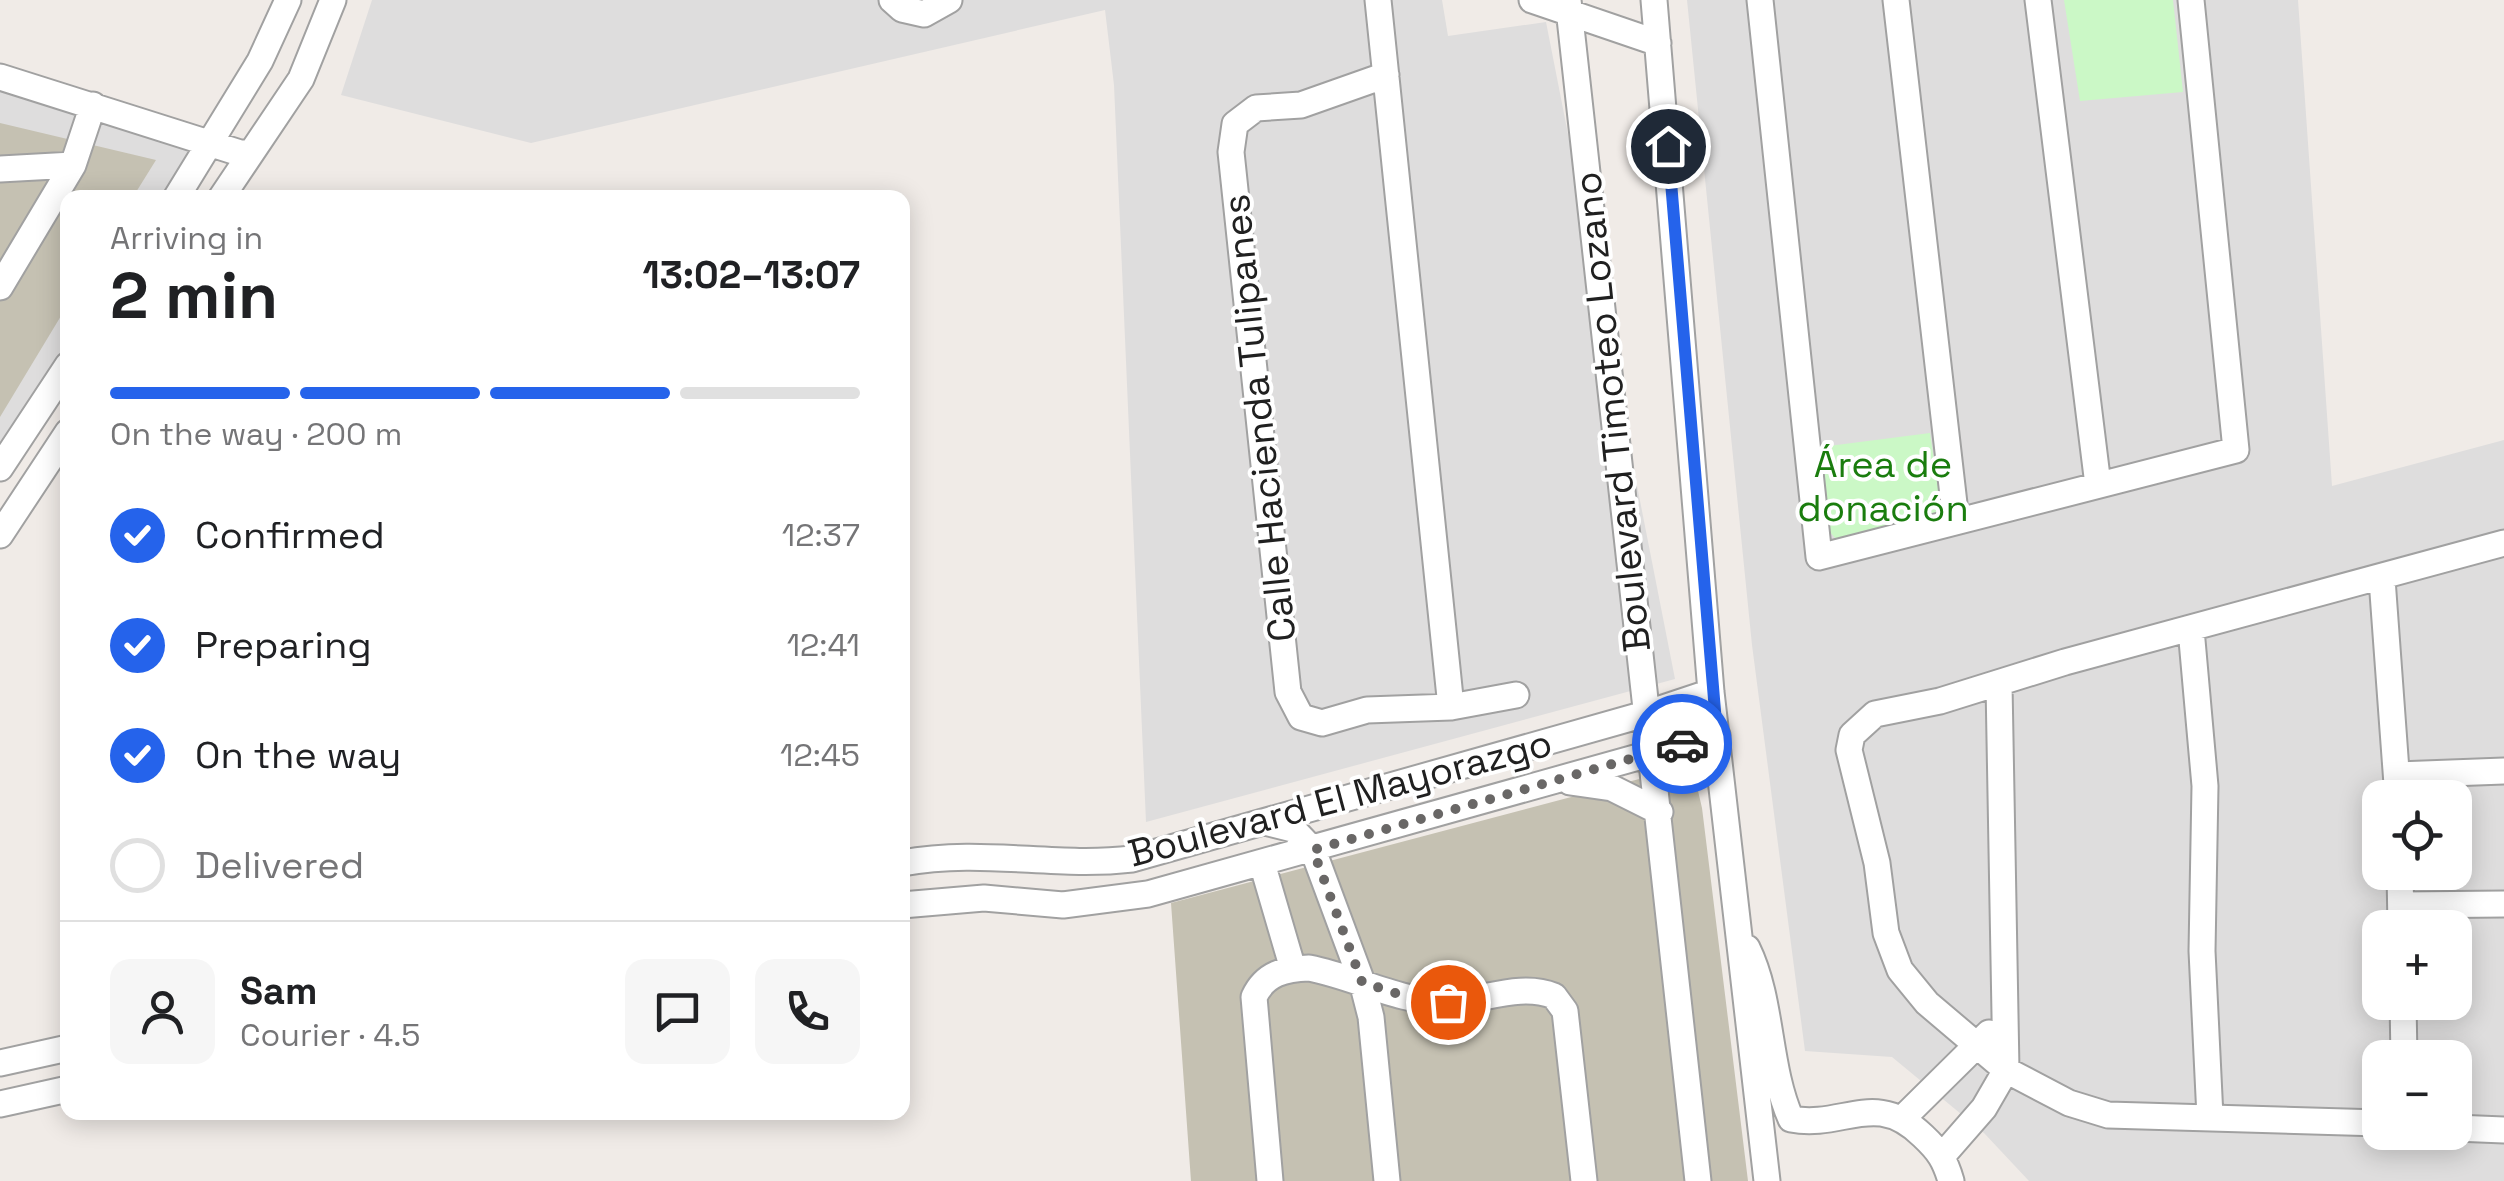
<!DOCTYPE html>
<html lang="en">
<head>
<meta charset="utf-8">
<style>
  body { margin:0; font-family:"Space Grotesk",sans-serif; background:#f6f6f6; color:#202124; height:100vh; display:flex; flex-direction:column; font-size:38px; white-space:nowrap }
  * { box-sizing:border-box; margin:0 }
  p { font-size:32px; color:#757577 }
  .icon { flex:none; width:55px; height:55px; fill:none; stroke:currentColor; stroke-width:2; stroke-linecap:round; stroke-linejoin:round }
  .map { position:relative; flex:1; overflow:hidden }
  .panel { position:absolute; left:60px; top:190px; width:850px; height:930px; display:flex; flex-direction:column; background:#fff; border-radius:20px; box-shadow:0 5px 25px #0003 }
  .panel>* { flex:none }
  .fabs { position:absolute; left:2362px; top:780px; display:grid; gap:20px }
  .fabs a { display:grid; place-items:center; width:110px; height:110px; border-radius:20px; background:#fff; box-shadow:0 5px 25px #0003; font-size:50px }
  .pin { position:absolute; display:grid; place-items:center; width:85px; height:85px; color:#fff; margin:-42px; border:5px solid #fff; border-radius:50%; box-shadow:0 2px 10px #0007 }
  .courier { position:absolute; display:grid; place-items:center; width:100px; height:100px; margin:-50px; border:8px solid #2563eb; border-radius:50%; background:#fff; color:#222; box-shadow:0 2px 12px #0007 }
  .summary em { font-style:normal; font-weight:800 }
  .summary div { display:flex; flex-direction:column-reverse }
  .summary { display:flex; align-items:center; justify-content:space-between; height:170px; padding:0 50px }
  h1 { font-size:65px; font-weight:800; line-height:75px }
  .bar { display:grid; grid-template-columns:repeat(4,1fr); gap:15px 10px; align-content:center; height:120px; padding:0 50px }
  .bar i { height:12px; border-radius:8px; background:#e0e0e0 }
  .bar .active { background:#2563eb }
  .bar p { grid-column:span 4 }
  .line { display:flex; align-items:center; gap:25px; padding:0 50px; border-top:2px solid #e0e0e0 }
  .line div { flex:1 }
  .round { display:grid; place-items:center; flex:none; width:105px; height:105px; border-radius:20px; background:#f6f6f6 }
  ol { padding:0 50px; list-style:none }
  li { display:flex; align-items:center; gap:30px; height:110px }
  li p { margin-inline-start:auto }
  li .icon { padding:10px; border-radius:50%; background:#2563eb; color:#fff; stroke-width:4 }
  li:last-child { color:#757577 }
  li i { width:55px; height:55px; border:5px solid #e0e0e0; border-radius:50% }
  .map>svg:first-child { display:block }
  .residential { fill:#dedddd; fill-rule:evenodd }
  .construction { fill:#c5c1b2 }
  .park { fill:#cbf8c6 }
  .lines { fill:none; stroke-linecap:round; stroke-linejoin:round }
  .minor-casing { stroke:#a1a1a1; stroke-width:29 }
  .minor { stroke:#fff; stroke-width:25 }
  .done { stroke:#696766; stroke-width:10; stroke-dasharray:0 18 }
  .route { stroke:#2563eb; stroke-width:12 }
  .labels { text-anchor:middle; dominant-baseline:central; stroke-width:8; stroke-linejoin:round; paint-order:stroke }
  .street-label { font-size:38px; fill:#202020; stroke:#fff }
  .park-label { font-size:38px; fill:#1a7d0e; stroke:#fff }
</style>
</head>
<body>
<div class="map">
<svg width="2504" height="1181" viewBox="0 0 2504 1181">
  <rect width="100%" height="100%" fill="#f0ebe7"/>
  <!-- residential -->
  <path class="residential" d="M372 0H1442L1448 36 1546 22 1675 679 1146 822 1114 85 1105 10 531 143 341 95Z
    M1687 0H2298L2332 486 2504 440V1181H2029L1984 1133 1892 1057 1805 1051 1752 645ZM2380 798H2455V872H2380ZM2380 928H2455V1002H2380ZM2380 1058H2455V1132H2380Z
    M0 90 206 150 174 197 68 198 67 357 0 458Z"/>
  <!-- construction -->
  <path class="construction" d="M0 123 156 160 133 197 68 198 67 306 0 417Z
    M1692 765 1702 808 1748 1181H1191L1171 903Z"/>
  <!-- park -->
  <path class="park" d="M2064 0H2173L2183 92 2080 101Z
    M1930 433 1941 508 1925 525 1837 540 1827 529 1821 447Z"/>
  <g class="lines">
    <!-- minor casing -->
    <g class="minor-casing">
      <path id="minor" d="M892 0 902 9 924 14 949 0
        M1378 0 1451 707
        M1532 0 1658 43
        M1568 0 1698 1181
        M1654 0 1711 692 1767 1181
        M1760 0 1819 557 2236 450 2191 0
        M1896 0 1956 521
        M2038 0 2098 485
        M1386 75 1301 105 1256 108 1235 124 1231 152 1288 692 1301 717 1322 723 1367 710 1451 707 1516 695
        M0 77 240 153H250
        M0 169 73 165
        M176 198 260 61 288 0
        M221 198 301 79 333 0
        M0 287 73 165 93 105
        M0 468 68 365
        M0 535 68 432
        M2382 579 2398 798
        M2191 629 2205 786 2202 951 2210 1117
        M2397 775 2504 771
        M1570 782 1612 788 1660 812
        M1265 822 1293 829 1313 850 1362 982 1371 1017 1387 1181
        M902 863C983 848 1053 868 1132 859L1645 714 1711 692
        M1262 863 1293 969
        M2400 872 2401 928
        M902 905 984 898 1063 905 1148 894 1717 735
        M2401 905 2504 904
        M1747 948C1773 1001 1767 1065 1791 1119 1844 1129 1875 1089 1923 1136 1939 1151 1945 1160 1951 1181
        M2403 1002 2404 1058
        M0 1063 68 1048
        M0 1104 68 1089
        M1904 1117 1989 1033
        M2380 1123 2108 1115 2069 1103 2006 1070 1927 1003 1900 970 1886 933 1877 863 1849 750 1852 735 1875 714 1940 701 2065 662 2504 543
        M2455 1128 2504 1130
        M1943 1155 1984 1108 2006 1070 1999 684
        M1270 1181 1254 997C1265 973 1285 969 1309 968 1356 977 1398 1002 1446 1002 1481 1002 1519 982 1554 996L1565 1011 1584 1181"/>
    </g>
    <!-- minor -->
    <use href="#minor" class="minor"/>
  </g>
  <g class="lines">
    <!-- done -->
    <path class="done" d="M1448 1002 1416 1000 1362 982 1313 850 1682 744"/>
    <!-- route -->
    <path class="route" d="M1668 146 1717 735 1682 744"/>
  </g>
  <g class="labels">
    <!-- street labels -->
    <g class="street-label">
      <text transform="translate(1612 412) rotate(-96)">Boulevard Timoteo Lozano</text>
      <text transform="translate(1259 418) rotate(-96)">Calle Hacienda Tulipanes</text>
      <text transform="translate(1340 798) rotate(-15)">Boulevard El Mayorazgo</text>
    </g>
    <!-- park labels -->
    <g class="park-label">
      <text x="1883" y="464">Área de<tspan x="1883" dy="44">donación</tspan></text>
    </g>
  </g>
</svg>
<div class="fabs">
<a><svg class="icon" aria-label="locate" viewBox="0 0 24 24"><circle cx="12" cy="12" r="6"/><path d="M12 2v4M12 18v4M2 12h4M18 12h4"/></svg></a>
<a>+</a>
<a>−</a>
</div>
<div class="pin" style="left:1448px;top:1002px;background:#ea580c"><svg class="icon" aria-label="bag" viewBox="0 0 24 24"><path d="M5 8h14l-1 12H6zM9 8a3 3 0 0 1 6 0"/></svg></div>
<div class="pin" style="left:1668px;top:146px;background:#1f2937"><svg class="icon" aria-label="home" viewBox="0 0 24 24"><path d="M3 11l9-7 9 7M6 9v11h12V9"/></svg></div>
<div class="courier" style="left:1682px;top:744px"><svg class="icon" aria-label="car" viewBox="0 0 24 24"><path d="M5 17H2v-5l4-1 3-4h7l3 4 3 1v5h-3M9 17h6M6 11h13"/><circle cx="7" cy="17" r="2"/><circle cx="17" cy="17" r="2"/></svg></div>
<section class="panel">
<div class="summary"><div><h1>2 min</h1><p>Arriving in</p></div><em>13:02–13:07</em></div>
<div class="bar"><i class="active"></i><i class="active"></i><i class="active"></i><i></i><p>On the way · 200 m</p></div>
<ol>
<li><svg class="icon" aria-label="check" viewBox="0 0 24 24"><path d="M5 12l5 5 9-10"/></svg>Confirmed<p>12:37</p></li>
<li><svg class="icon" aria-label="check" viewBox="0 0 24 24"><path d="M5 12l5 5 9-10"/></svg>Preparing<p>12:41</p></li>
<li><svg class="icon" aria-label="check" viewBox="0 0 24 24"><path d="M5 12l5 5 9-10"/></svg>On the way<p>12:45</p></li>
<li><i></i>Delivered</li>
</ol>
<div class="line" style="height:180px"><a class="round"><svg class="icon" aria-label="person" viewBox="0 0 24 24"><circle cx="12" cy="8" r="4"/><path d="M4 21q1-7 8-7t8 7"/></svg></a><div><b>Sam</b><p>Courier · 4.5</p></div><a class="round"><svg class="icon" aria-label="chat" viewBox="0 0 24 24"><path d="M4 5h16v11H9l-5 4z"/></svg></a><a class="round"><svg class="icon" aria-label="phone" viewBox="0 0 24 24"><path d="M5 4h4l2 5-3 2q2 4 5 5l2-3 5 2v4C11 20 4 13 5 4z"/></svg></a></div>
</section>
</div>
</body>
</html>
